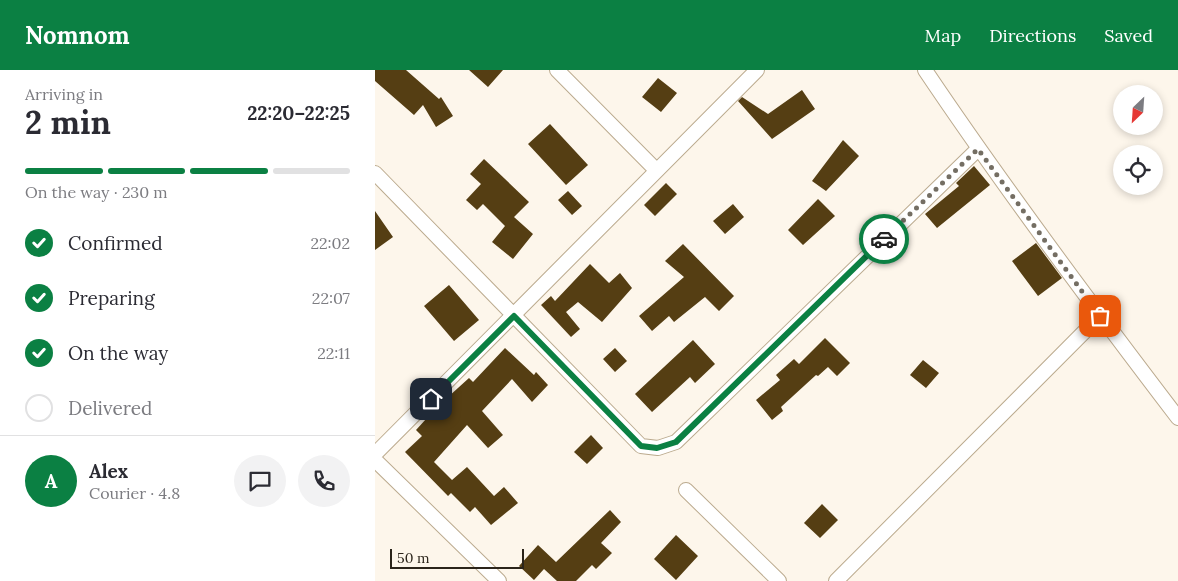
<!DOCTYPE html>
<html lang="en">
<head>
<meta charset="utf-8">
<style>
  body { margin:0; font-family:Lora,serif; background:#f2f2f3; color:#2b2b33; height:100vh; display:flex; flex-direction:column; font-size:19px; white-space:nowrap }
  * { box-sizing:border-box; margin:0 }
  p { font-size:16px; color:#7c7c81 }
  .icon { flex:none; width:28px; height:28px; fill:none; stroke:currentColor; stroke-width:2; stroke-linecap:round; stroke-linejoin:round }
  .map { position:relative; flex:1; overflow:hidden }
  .drawer { display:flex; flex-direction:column; background:#fff; width:375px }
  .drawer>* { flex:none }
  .needle { width:32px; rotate:205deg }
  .controls { position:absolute; left:738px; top:15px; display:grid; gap:10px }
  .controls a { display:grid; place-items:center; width:50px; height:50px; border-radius:50%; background:#fff; box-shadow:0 2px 8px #0003; font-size:25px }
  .scale { position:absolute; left:15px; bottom:12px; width:134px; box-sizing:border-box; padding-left:5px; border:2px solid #2b241a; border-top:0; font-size:14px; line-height:18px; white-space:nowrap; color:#2b241a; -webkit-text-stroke:4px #fdf6eb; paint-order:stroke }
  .pin { position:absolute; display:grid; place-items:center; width:42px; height:42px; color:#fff; margin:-21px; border-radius:10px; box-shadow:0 2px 8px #0006 }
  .courier { position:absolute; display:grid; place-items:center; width:50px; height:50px; margin:-25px; border:4px solid #0b8043; border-radius:50%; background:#fff; color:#222; box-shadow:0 1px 6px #0007 }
  .head em { font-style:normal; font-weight:700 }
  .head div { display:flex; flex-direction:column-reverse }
  .head { display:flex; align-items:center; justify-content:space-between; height:85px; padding:0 25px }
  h1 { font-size:32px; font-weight:700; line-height:38px }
  .bar { display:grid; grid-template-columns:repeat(4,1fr); gap:8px 5px; align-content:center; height:60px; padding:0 25px }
  .bar i { height:6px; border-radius:4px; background:#e1e1e2 }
  .bar .current { background:#0b8043 }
  .bar p { grid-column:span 4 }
  .line { display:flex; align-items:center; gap:12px; padding:0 25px; border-top:1px solid #e1e1e2 }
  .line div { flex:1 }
  .round { display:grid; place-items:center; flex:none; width:52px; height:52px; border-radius:26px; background:#f2f2f3 }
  ol { padding:0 25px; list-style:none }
  li { display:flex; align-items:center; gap:15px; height:55px }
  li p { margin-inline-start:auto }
  li .icon { padding:5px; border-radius:50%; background:#0b8043; color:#fff; stroke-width:4 }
  li:last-child { color:#7c7c81 }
  li i { width:28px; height:28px; border:2px solid #e1e1e2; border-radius:50% }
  header { display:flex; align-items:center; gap:30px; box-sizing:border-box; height:70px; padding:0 25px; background:#0b8043; color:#fff }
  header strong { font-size:24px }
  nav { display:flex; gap:28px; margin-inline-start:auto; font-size:18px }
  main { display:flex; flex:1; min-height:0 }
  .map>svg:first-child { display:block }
  .building { fill:#553e13 }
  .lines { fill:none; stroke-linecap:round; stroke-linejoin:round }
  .minor-casing { stroke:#bbaa8e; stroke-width:16 }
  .minor { stroke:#fff; stroke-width:14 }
  .done { stroke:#746e63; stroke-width:5; stroke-dasharray:0 9 }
  .route { stroke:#0b8043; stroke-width:6 }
</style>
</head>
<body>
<header>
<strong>Nomnom</strong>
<nav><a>Map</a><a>Directions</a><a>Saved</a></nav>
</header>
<main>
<section class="drawer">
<div class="head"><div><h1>2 min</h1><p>Arriving in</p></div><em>22:20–22:25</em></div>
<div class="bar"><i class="current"></i><i class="current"></i><i class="current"></i><i></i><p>On the way · 230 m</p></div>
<ol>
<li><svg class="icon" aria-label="check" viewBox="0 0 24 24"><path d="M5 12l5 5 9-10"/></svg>Confirmed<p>22:02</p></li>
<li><svg class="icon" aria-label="check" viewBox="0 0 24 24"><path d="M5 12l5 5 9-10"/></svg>Preparing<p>22:07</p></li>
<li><svg class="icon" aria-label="check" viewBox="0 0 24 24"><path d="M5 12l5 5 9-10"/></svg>On the way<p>22:11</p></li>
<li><i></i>Delivered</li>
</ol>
<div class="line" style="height:90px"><b class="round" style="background:#0b8043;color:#fff">A</b><div><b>Alex</b><p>Courier · 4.8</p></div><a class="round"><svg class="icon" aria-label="chat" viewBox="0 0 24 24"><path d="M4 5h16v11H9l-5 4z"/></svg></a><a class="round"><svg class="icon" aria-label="phone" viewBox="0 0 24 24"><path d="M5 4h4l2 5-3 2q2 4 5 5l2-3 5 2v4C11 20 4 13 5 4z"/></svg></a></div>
</section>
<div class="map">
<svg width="803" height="511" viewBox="0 0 803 511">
  <rect width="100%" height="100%" fill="#fdf6eb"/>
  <!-- building -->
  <path class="building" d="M0 0H31L64 29 66 27 78 46 61 57 48 35 39 45 0 11Z
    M94 0H128L113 17Z
    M283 8 302 23 286 42 267 27Z
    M427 20 440 39 397 69 363 31 367 27 393 44Z
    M175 54 213 95 191 115 153 74Z
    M468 70 484 86 451 121 437 111Z
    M109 89 154 132 139 147 158 164 138 189 117 172 130 156 108 134 102 140 91 130 106 114 95 104Z
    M599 96 615 115 562 158 550 144 584 116 581 113Z
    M291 113 302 124 280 146 269 135Z
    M193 121 207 136 197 145 183 130Z
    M443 129 460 146 428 175 413 160Z
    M358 134 369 147 350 164 338 151Z
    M0 141 18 167 0 180Z
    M661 173 687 208 663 226 637 191Z
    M308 174 359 226 344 241 330 227 299 252 294 246 277 261 264 246 309 207 290 191Z
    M215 194 234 213 245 203 257 218 227 252 203 232 191 242 205 259 196 267 166 235 176 226 180 231Z
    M74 215 104 250 79 271 49 236Z
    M450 268 475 293 462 306 453 297 443 306 441 305 406 337 408 341 397 350 381 330 405 310 401 305 419 289 424 294Z
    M318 270 340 294 320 313 315 307 277 342 260 324Z
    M130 278 159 305 161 302 173 315 157 332 137 309 107 341 128 365 113 378 92 355 59 392 77 410 92 397 119 426 129 417 143 433 116 455 100 437 95 442 76 423 73 426 30 382 47 366 41 360 62 337 94 308 98 312Z
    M240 278 252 291 240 302 228 289Z
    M548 290 564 303 551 318 535 305Z
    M216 365 228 378 212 394 199 382Z
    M447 434 463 450 445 468 429 453Z
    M235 440 246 452 226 473 237 483 221 499 217 495 201 511H182L169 499 159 510 144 496 163 475 181 492Z
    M301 465 323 486 301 510 279 489Z"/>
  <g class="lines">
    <!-- minor casing -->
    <g class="minor-casing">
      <path id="minor" d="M182 0 281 100
        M550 0C630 119 716 234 803 348
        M0 103 266 376 283 378 301 372 603 79
        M0 384 382 0
        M0 390 124 511
        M311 420 404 511
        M461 511 725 246"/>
    </g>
    <!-- minor -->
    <use href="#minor" class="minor"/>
  </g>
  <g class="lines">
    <!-- done -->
    <path class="done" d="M509 169 603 79 725 246"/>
    <!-- route -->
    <path class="route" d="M56 329 139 246 266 376 282 378 301 372 509 169"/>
  </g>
</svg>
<div class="controls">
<a><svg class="needle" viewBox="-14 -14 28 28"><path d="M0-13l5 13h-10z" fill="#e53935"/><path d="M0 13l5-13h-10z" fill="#7c7c81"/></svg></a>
<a><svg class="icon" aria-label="locate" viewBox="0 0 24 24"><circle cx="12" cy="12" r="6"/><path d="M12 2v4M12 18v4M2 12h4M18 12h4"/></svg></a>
</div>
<div class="scale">50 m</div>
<div class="pin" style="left:725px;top:246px;background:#ea580c"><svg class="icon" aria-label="bag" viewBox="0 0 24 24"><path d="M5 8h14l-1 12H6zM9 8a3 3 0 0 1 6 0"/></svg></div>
<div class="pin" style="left:56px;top:329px;background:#1f2937"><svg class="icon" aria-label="home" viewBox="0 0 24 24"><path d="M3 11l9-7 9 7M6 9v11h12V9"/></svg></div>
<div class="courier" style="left:509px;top:169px"><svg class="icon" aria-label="car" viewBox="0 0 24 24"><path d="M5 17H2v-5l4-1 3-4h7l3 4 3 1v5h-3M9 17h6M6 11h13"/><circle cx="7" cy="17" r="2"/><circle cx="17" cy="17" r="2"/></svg></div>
</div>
</main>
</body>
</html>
